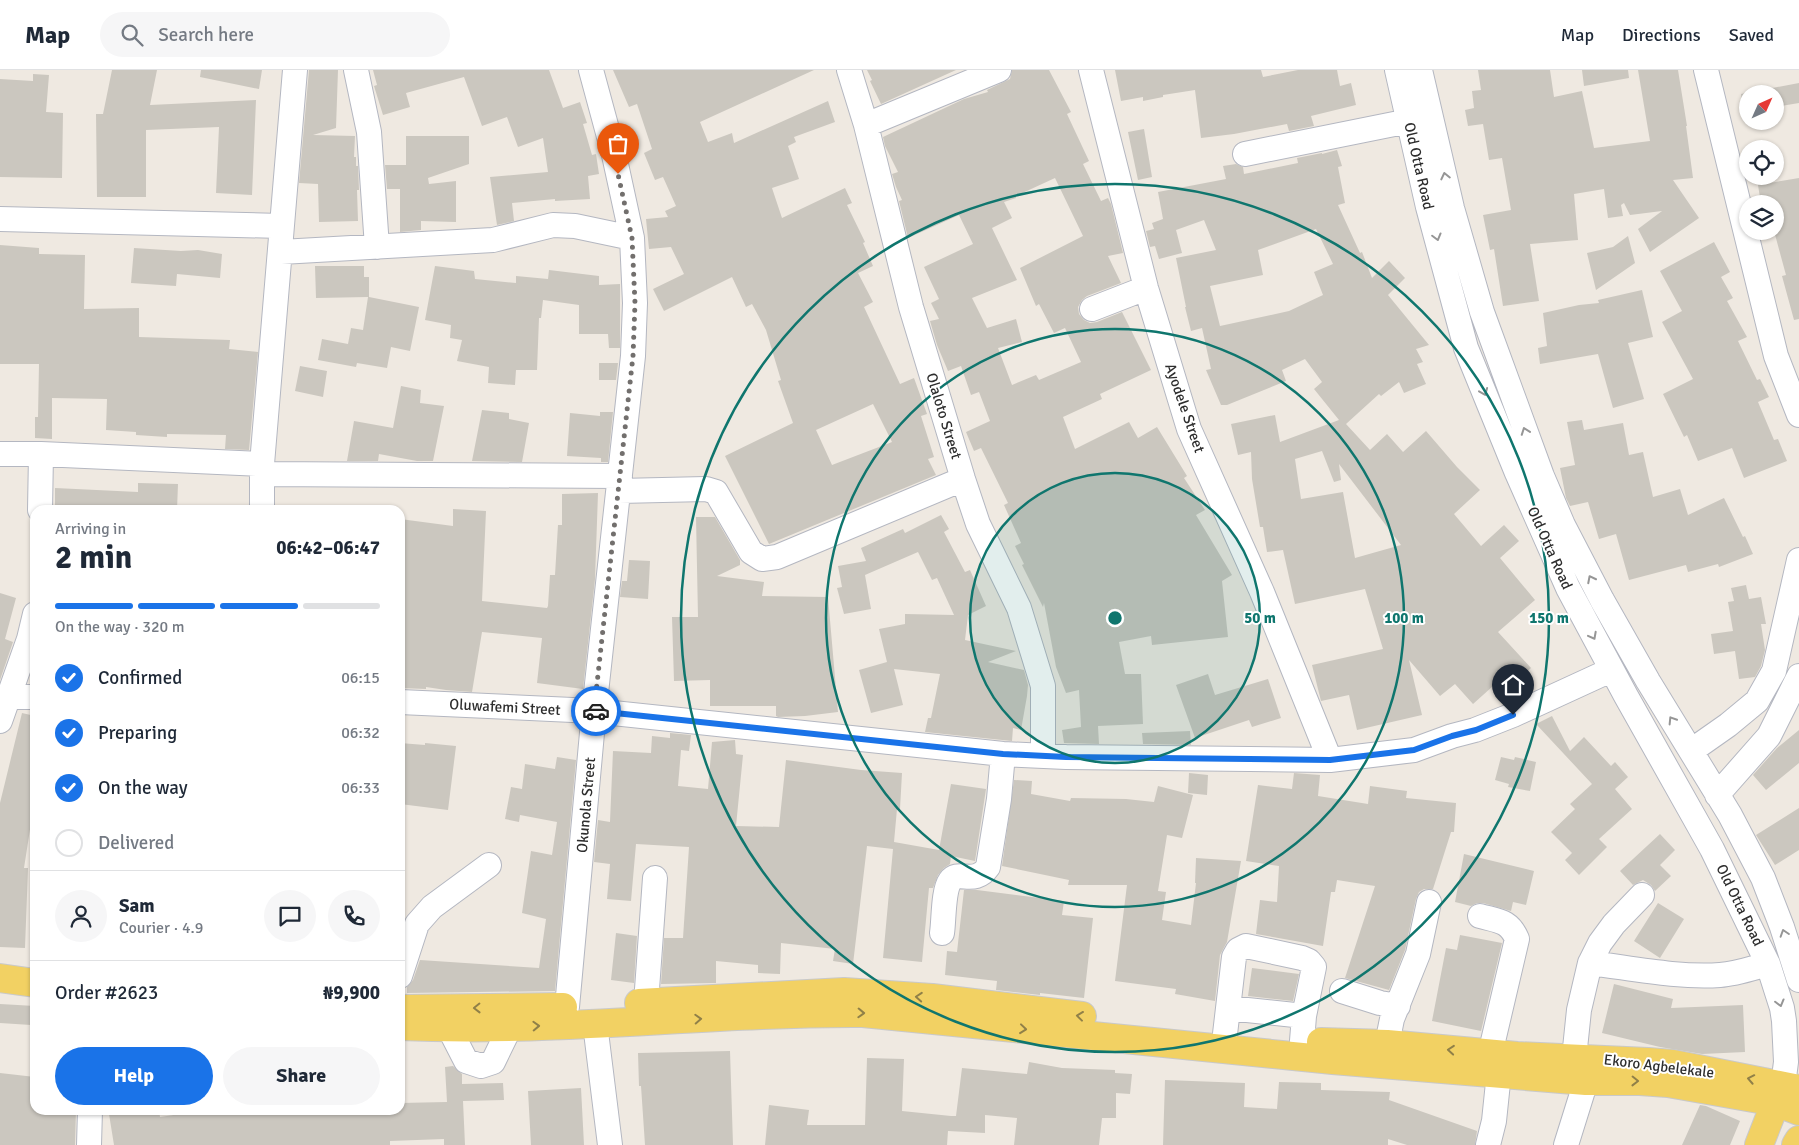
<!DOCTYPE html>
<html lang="en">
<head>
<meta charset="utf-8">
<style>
  body { margin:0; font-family:Signika,sans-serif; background:#f6f6f7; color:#1f2937; height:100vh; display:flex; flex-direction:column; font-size:19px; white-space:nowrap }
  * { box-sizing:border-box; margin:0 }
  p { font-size:16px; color:#747a83 }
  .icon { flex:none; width:28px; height:28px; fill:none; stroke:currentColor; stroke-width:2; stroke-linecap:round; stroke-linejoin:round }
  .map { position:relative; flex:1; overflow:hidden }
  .panel { position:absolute; left:30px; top:435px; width:375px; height:610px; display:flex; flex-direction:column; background:#fff; border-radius:15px; box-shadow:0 1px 4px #0004 }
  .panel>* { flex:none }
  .needle { width:32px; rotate:45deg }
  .controls { position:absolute; left:1739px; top:15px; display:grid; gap:10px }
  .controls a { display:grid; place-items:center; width:45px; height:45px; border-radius:50%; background:#fff; box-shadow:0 1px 4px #0004; font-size:25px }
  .pin { position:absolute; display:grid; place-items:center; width:42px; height:42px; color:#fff; margin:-51px -21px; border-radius:50% 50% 50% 0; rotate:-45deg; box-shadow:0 0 5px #0007 }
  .pin .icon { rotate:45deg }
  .courier { position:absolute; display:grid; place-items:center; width:50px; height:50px; margin:-25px; border:4px solid #1a73e8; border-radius:50%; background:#fff; color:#222; box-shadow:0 1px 6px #0007 }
  .head em { font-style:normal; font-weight:700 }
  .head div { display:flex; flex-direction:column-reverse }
  .head { display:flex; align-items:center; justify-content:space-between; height:85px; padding:0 25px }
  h1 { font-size:32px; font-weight:700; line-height:38px }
  .bar { display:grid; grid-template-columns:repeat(4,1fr); gap:8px 5px; align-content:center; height:60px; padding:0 25px }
  .bar i { height:6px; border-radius:4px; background:#e0e1e3 }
  .bar .on { background:#1a73e8 }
  .bar p { grid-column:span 4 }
  .line { display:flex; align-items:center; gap:12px; padding:0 25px; border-top:1px solid #e0e1e3 }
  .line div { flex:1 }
  .round { display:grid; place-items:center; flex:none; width:52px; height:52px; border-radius:26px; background:#f6f6f7 }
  ol { padding:0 25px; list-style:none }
  li { display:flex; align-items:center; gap:15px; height:55px }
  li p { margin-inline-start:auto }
  li .icon { padding:5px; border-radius:50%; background:#1a73e8; color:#fff; stroke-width:4 }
  li:last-child { color:#747a83 }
  li i { width:28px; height:28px; border:2px solid #e0e1e3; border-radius:50% }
  .action { display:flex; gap:10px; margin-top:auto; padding:10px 25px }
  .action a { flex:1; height:58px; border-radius:30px; background:#1a73e8; color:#fff; font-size:20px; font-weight:700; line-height:58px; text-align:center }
  .action a+a { background:#f6f6f7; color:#1f2937 }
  header { display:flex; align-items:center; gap:30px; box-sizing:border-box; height:70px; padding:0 25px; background:#fff; border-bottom:1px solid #e0e1e3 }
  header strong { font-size:24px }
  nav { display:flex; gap:28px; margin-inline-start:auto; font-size:18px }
  .search { width:350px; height:45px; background:#f6f6f7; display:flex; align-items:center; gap:12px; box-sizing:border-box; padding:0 18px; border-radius:28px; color:#747a83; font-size:19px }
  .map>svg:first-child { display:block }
  .building { fill:#cbc7bf; fill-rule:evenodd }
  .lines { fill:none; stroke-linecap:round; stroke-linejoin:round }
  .minor-casing { stroke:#b4b7c1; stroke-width:26 }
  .major-casing { stroke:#c9c9c9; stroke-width:30 }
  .minor { stroke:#fff; stroke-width:24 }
  .major { stroke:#f2d163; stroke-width:28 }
  .oneway { stroke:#969696 }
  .oneway2 { stroke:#908048 }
  .done { stroke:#726f6d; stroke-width:5; stroke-dasharray:0 9 }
  .route { stroke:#1a73e8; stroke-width:6 }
  .ring { fill:none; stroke:#0f766e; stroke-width:2.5 }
  .labels { text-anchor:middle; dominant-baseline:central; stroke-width:4; stroke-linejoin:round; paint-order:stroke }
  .street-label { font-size:15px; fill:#2e2e2e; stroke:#fff }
  .centre { fill:#0f766e; stroke:#fff; stroke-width:2.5 }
  .ring-label { font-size:15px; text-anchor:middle; font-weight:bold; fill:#0f766e; stroke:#fff; stroke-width:4; stroke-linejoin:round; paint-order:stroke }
</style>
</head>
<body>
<header>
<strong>Map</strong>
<div class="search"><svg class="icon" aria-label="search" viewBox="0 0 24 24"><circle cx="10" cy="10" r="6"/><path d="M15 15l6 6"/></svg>Search here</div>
<nav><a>Map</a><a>Directions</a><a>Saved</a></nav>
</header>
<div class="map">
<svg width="1799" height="1075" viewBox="0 0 1799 1075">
  <rect width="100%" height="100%" fill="#efe9e1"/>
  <!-- building -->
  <path class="building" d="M112 0H157L150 35 256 30 252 125 216 123 219 57 146 60V127H97L96 44H103Z
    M201 0H262L259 19 200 7Z
    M309 0H338L336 58 313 65 355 66 354 87H356V96H358L359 120H357L358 151 319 152 318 114 299 113Z
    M373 0H549L563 38 580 32 587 53 583 54 592 85 596 84 599 104 588 106 590 129 555 131V129L512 133 514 151 497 155 490 107 548 102 543 68 518 77 507 47 482 56 464 7 406 23 410 37 383 45 374 16 377 15Z
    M613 0H814L700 52 708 72 732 63 734 73 828 31 835 52 794 67 796 72 788 76 799 109 772 118 782 148 845 118 852 133 847 135 865 172 863 173 873 196 858 203 873 232 864 237 900 314 914 308 927 344 921 346 934 387 928 389 936 405 769 474 725 386 793 353 778 311 781 310 766 260 752 234 746 237 732 207 664 241 653 219 684 204 671 177 649 179 646 149 668 147 665 141 676 136 663 107 655 110 644 83 652 79 637 34 629 37ZM873 334 892 372 832 395 816 360Z
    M867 0H956L881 34 870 11 872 10Z
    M1012 0H1049L1071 42 1067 44 1089 91 1083 94 1101 131 1108 128 1111 134 1123 183 1108 186 1121 213 1087 226 1082 230 1078 237 1079 244 1084 250 1090 253 1097 252 1122 242 1151 300 1100 324 1102 329 1063 347 1075 379 1129 352 1138 368 1157 357 1187 406 1184 408 1205 440 1196 445 1232 505 1222 511 1228 567 1152 575 1151 566 1119 572 1125 604H1141L1143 654 1098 656 1099 674 1064 673 1062 660 1081 657 1079 620 1066 623 1056 597 1044 533 1043 537 1022 495 1024 494 1015 476 1021 473 1004 435 1008 433 981 378 974 381 966 362 990 351 979 322 971 325 961 296 948 301 937 275 930 251 939 249 931 233 939 229 924 197 973 174 959 145 908 168 899 131 902 130 896 117 892 104 898 102 885 76 883 67 964 29 988 22 987 20 1010 9ZM1055 108 1083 166 1020 198 1036 236 1039 234 1054 263 1065 258 1081 292 1039 310 1036 305 1012 315 998 278 1022 272 1016 249 987 258 972 228 1017 210 992 158 1012 148 1004 132 1016 128V126Z
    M1115 0H1261L1263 7 1298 0H1337L1340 16 1351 13 1356 35 1311 46 1314 56 1289 61 1287 54 1234 64 1201 68 1195 20 1163 25V27L1143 31V27L1121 31Z
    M1478 0H1550L1554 27 1582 21 1594 78 1650 71 1638 0H1678L1687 56H1686L1693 108 1673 110 1699 148 1650 182 1638 159 1662 141 1630 145 1624 133 1621 135 1623 146 1608 148 1604 119 1574 124 1578 170 1530 174 1539 231 1503 236 1494 179 1490 180 1483 145 1511 140 1502 88 1489 90 1483 54 1468 56 1465 40 1474 38 1472 21 1481 20Z
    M1582 0H1628L1629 8 1584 16Z
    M33 4 49 5 46 42 63 43 62 108 0 107V9L33 11Z
    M1799 13V33L1775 37V24H1748V42L1744 43 1741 24Z
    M1144 59 1152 107 1138 110 1128 62Z
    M406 66H469V94L428 108 429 114 456 111V152L421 151V160L400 162V119H387L385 95H406Z
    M1337 80 1342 96 1338 97 1345 133 1338 135 1360 183 1362 182 1372 208 1389 191 1405 208 1388 225 1429 275 1416 279 1423 292 1417 294 1426 314 1404 323 1399 312 1381 326 1379 324 1346 354 1370 380 1387 364 1403 382 1426 361 1457 397 1480 420 1454 444 1481 476 1504 455 1519 471 1500 488 1535 530 1498 562 1531 598 1520 608 1512 599 1473 634 1455 614 1440 626 1409 590 1422 645 1357 660 1349 625 1321 631 1312 595 1383 579 1365 519 1295 534 1283 480 1267 482 1263 457H1260L1252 409 1251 382 1238 385 1231 354 1275 345 1280 372 1339 350 1314 319 1322 312 1305 289 1282 300 1286 311 1227 335H1221L1206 300 1211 299 1202 258 1191 261 1185 237H1186L1176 188 1216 180 1204 150 1176 160 1182 183 1159 189 1155 176 1150 177 1146 161 1154 159 1152 153 1163 149 1158 122 1226 109 1223 96 1236 94 1243 97 1244 104 1298 93 1297 88 1322 83V84ZM1316 159 1333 194 1314 202 1323 225 1289 241 1220 256 1210 216 1263 205 1258 180ZM1322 381 1334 412 1341 410 1339 394 1401 475 1355 488 1343 422 1301 429 1295 389Z
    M1799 108V249L1794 250 1782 206 1786 205 1774 161 1775 134H1761L1758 115Z
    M1628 166 1635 193 1596 220 1587 183 1613 177Z
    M1714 172 1730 202 1721 207 1733 228 1727 231 1747 267 1738 271 1757 310 1760 309 1769 327 1758 332 1774 370 1778 369 1787 391 1744 408 1732 378 1698 391 1687 365 1684 367 1663 324 1693 309 1662 252 1682 241 1660 201Z
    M0 175 39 178V184L85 185 84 239 139 238V267L230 270 229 279 258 282 249 380 225 379 226 365 167 364V367L136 365V362L106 360 107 329 52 328V369L35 368V347H38L39 294H0Z
    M134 178 181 181 198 180 222 184 220 208 177 204 176 216 131 213Z
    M315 196H364V207H369V227L419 237 410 281 391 277 387 298 357 293 356 297 318 290 322 269 348 274 351 258 363 260 368 227 316 228Z
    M435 196 474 201 475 209 516 213V206L548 209 549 200 599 206V215L620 214V278H609L608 264H579V235L543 230 541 248H539L537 300H516L515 315 488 313 489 297 457 291 462 270 450 268 451 255 425 250Z
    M1642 220 1653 267 1628 273 1644 329 1613 338 1598 284 1540 294 1538 278 1547 276 1543 243 1579 235 1599 233 1598 230Z
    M599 293H618L616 310H599Z
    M300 296 327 301 323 327 295 321Z
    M401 316 421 320 420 333 444 336 433 391H417L379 384 378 391H347L354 351 393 358Z
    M482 340 509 343V349L529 353 522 392 472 391Z
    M600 342H613L608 392H601V388L567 386 570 343 600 346Z
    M1582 350 1584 360 1623 353 1629 385 1643 382 1653 427 1680 419 1688 445 1724 428 1743 467 1745 466 1753 484 1719 497 1718 494 1688 502 1686 495 1629 510 1616 464 1599 469 1588 432 1570 436 1566 428 1560 398 1575 395 1567 352Z
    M138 413 178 414 177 440H55V418L138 422Z
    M598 423 595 509 583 619 537 613 542 568 482 562 472 622 446 620 426 617V619L400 618V449L453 456V439L486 441 482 531 547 538 548 536 550 505H555L558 455H562V424Z
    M941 445 949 459 944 462 965 502 970 500 986 536 968 545 965 570 1016 581 988 592 1024 600 1028 615 1027 626 1021 660 1013 658 1012 671 925 662 928 648H931L940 604 894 599 903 635 871 643 859 600 887 592 879 559 905 554V544L954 545 937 508 932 510 918 482 865 505 871 539 844 544 837 518 842 517 838 496 866 491 861 478 903 459 905 463Z
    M696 447H715L740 490V495L717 506 764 512 762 526 828 527 838 642 805 646 778 647 776 646V636H710V610L674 611 672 547H698Z
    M629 490 650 491 648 529 620 527 622 511H627Z
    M1746 515 1749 529 1761 527 1766 554H1761L1765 580 1761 596 1755 607 1739 609 1735 581 1714 584 1711 564 1733 561 1728 532 1734 531 1731 518Z
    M0 523 16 528 5 569 13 572 0 610Z
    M1208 604 1215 625 1268 609 1281 648 1252 657 1249 650 1195 668 1176 615Z
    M22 643 35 646V754L31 753 24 798H28L25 878 0 877V733Z
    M1552 646 1570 681 1584 667 1611 696 1615 692 1628 707 1615 719 1632 739 1599 769 1607 777 1579 805 1565 790 1572 783 1551 762 1575 739 1570 734 1592 714 1536 654Z
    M1799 660V693L1766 720 1753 705 1777 678Z
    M1190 661 1191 675 1143 674 1142 663Z
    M670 663 691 665 689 681 681 680 678 716 708 719 712 672 735 670 736 684 743 685 736 756 779 757 786 690 861 700 902 703 900 739H897L894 772 939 780 951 714 986 719 975 791 951 786 950 794 944 798 938 805 933 818H929L922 892 883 888 893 779 867 776 853 894 833 891 835 879 781 873 780 904 758 903V895L716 891V913L661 914 664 868H683L689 777 636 774 631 831 607 829 610 794 594 792 598 750 610 752 613 681 651 683 652 666 670 668Z
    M400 673 425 675V673L456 676 448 740 400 734Z
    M557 687 576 690 555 921 407 923V917L413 910 420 890 539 898 546 849 522 843 531 781 552 785 557 752 520 745 519 752 505 749 511 717 522 719 525 694 555 699Z
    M1501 687 1514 690 1515 687 1536 692 1530 721 1508 717 1509 714 1495 710Z
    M1189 703 1208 705 1207 725 1188 723Z
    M1294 703 1320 705 1318 726 1368 734 1370 716 1407 721 1406 728 1456 733 1454 762H1451L1433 819H1424L1419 822 1416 829 1405 880 1389 920 1345 908 1375 816 1337 810 1335 822H1331L1323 876 1256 864 1260 830 1277 832 1279 796 1246 791 1258 715 1292 719Z
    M1014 710 1032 711 1031 724 1070 731 1071 728 1126 729 1154 732 1158 716 1193 725 1182 768 1167 765 1158 821 1166 822 1162 850 1191 855 1196 813H1195L1196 788 1241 791 1227 872 1220 885 1215 931 1175 924 1176 919 1115 911 1127 815H1068L1069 810 1002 796Z
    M1799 738V780L1775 795 1756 765Z
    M1660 764 1675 780 1660 795 1671 806 1655 821 1651 815 1643 810 1633 815 1620 801Z
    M1464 784 1534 801 1526 835 1513 832 1511 841 1483 833H1477L1471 836 1455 832Z
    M964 820H977L1064 831 1062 845 1093 848 1084 928 1040 923V925L996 920 997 911 945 905 947 881 957 882Z
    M1658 833 1684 849 1660 888 1634 871Z
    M616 863 637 866 634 913 611 910Z
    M1460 865 1502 873 1481 961 1432 951 1446 878 1457 880Z
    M1252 898 1299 904 1293 931 1248 926Z
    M1614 914 1673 929 1671 938 1743 935 1745 982 1702 984 1660 977 1602 963Z
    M0 934 35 936V952H31V955L0 953Z
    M730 981 733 1075H645L641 1016H639L638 983Z
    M867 988 904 989 902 1041 951 1046H956L962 998 1027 1004 1029 992 1062 998 1115 1000V1003L1132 1004 1130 1024 1116 1023V1048H1102L1099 1075H1014L1017 1048 985 1045V1063L948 1061 947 1075H765L769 1035 809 1040 807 1055H865Z
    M453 996 462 1004V1014L503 1013 504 1030 463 1031 465 1075H444V1069L390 1071V1075H114L109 1044 134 1040H159L160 1047 207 1040H400V1033L447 1032 445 997Z
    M0 1003 35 1007V1040H76L75 1075H0Z
    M1165 1010 1245 1013 1244 1037 1277 1039 1279 1012 1321 1013V1020L1390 1022 1389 1030 1477 1061 1475 1075H1407L1388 1069V1075H1163Z
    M581 1018 584 1075H531L528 1021Z
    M1700 1035 1706 1036 1740 1051 1730 1075H1682Z"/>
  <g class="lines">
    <!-- minor casing -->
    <g class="minor-casing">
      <path id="minor" d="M356 0 369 62 377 177
        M849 0 866 55 911 237 963 409 978 454 1019 538 1043 616V686
        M1091 0 1146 218 1189 359 1262 522 1330 690
        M1397 0 1428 137 1466 278 1517 403 1568 518 1626 626 1712 779 1768 894 1782 938 1784 951 1786 992 1783 1015
        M1420 0 1452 138 1482 242 1542 406 1563 455 1602 530 1648 611 1730 745 1763 808 1782 857 1799 910
        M1706 0 1776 286 1799 345
        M866 55 999 0
        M1245 84 1409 51
        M0 149 281 156
        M281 182 493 170 553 155 575 156 632 168
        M1092 239 1146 218
        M0 384H41L262 394
        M262 404 620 406
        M619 421 706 419 716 422 751 482 762 489 777 487 963 409
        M40 440 41 384
        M262 440V394L295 0
        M9 627H35
        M400 632 594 641 1003 684 1066 687 1330 690 1414 680 1452 666 1475 660 1513 645 1611 600
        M0 651 29 569 35 544
        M1691 681 1728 655 1757 631 1774 601 1799 490
        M1717 725 1769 666 1799 606
        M1480 846C1498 851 1509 850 1517 869L1490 984
        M942 863C944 850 943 821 950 811 958 799 975 816 988 797L999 729 1003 684
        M1590 893C1631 898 1678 908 1720 905 1736 904 1753 898 1768 894
        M400 906 417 854 432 837 489 795
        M1342 921 1380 933 1398 936
        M646 933 655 808
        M567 937 594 641 633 286 635 233 632 168 614 85 591 0
        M1228 938 1304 946
        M595 954 610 1075
        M449 958 466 991 481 996 493 992 510 957
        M1225 964 1234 887 1238 880 1246 876 1302 888 1309 891 1314 897 1304 946 1302 971
        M1387 974 1392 949 1418 884 1429 832
        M1574 988 1579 940 1590 893 1600 873 1614 854 1642 825
        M89 1075 90 1040
        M1488 1075 1494 1051 1499 1003
        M1566 1075 1586 1011"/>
    </g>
    <!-- major casing -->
    <g class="major-casing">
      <path id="major" d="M0 908 35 913
        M639 933 844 922 932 928 1082 946
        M401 939 563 937
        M400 956C555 963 709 942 863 943L1333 990 1586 1011H1640L1668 1013 1776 1032 1799 1041
        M1321 972 1387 974 1517 986 1648 992 1673 994 1799 1019
        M1759 1075 1782 1016
        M1796 1075 1799 1070"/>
    </g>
    <!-- minor -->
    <use href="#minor" class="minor"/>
    <!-- major -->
    <use href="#major" class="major"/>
  </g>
  <!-- one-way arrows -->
  <defs><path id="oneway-chevron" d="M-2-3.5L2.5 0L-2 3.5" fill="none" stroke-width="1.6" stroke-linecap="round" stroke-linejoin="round" transform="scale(1.25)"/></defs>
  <g class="oneway">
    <use href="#oneway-chevron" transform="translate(1445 106) rotate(-103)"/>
    <use href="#oneway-chevron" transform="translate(1437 167) rotate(75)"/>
    <use href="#oneway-chevron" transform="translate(1484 322) rotate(68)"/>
    <use href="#oneway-chevron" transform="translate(1525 361) rotate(-110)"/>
    <use href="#oneway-chevron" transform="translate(1591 509) rotate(-117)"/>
    <use href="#oneway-chevron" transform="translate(1593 566) rotate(62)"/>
    <use href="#oneway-chevron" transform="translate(1672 650) rotate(-122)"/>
    <use href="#oneway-chevron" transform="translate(1784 863) rotate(-108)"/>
    <use href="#oneway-chevron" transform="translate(1780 933) rotate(75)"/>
  </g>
  <g class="oneway2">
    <use href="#oneway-chevron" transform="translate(919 927) rotate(-176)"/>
    <use href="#oneway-chevron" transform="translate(477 938) rotate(179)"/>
    <use href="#oneway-chevron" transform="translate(861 943) rotate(2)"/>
    <use href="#oneway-chevron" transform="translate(1080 946) rotate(-173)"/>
    <use href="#oneway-chevron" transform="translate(698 949) rotate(-3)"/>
    <use href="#oneway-chevron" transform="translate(536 956) rotate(-2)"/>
    <use href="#oneway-chevron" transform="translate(1023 959) rotate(6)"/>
    <use href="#oneway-chevron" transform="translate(1451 980) rotate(-175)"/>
    <use href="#oneway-chevron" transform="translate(1751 1009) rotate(-169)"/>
    <use href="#oneway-chevron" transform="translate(1635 1011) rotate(1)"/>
  </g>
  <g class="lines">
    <!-- done -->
    <path class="done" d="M596 641H594L633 286 635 233 632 168 618 104"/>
    <!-- route -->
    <path class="route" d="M596 641 1003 684 1066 687 1330 690 1414 680 1452 666 1476 660 1513 645"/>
  </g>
  <!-- distance rings -->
  <circle cx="1115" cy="548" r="145" fill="#0f766e" fill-opacity=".12"/>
  <g class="ring">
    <circle cx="1115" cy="548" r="145"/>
    <circle cx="1115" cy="548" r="289"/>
    <circle cx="1115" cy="548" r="434"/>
  </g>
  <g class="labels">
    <!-- street labels -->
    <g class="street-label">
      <text transform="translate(1419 96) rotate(77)">Old Otta Road</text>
      <text transform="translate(1185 338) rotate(71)">Ayodele Street</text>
      <text transform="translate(944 346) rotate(73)">Olaloto Street</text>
      <text transform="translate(1550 478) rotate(66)">Old Otta Road</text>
      <text transform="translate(505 637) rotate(3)">Oluwafemi Street</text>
      <text transform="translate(586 735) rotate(-85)">Okunola Street</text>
      <text transform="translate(1740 835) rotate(64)">Old Otta Road</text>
      <text transform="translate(1659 996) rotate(7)">Ekoro Agbelekale</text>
    </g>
  </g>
  <circle cx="1115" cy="548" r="8" class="centre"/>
  <g class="ring-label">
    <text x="1260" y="553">50 m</text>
    <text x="1404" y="553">100 m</text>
    <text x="1549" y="553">150 m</text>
  </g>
</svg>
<div class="controls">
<a><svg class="needle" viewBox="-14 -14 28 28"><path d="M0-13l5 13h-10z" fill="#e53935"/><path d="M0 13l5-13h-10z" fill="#747a83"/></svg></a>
<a><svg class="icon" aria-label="locate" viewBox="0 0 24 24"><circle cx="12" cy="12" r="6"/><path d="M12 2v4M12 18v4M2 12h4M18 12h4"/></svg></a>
<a><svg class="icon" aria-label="layers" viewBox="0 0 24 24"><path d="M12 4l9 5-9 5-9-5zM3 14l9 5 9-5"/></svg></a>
</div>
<div class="pin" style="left:618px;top:104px;background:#ea580c"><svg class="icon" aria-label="bag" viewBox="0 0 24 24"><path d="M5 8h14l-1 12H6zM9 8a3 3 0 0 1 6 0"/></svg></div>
<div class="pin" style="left:1513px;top:645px;background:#1f2937"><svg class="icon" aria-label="home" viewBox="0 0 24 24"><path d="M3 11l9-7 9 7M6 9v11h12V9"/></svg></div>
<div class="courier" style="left:596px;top:641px"><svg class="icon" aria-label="car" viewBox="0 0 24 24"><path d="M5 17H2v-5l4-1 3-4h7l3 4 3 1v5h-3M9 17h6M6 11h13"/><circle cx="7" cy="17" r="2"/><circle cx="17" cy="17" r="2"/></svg></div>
<section class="panel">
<div class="head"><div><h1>2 min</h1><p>Arriving in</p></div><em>06:42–06:47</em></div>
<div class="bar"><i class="on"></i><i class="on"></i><i class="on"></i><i></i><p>On the way · 320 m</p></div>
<ol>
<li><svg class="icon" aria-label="check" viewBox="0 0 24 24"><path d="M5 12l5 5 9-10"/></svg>Confirmed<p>06:15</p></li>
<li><svg class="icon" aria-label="check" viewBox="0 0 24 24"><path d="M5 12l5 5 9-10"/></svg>Preparing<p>06:32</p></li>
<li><svg class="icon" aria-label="check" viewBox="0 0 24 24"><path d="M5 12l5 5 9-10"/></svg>On the way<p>06:33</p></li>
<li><i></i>Delivered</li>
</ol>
<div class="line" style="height:90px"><a class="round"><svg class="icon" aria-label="person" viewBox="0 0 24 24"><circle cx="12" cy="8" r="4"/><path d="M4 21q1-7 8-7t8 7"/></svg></a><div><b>Sam</b><p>Courier · 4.9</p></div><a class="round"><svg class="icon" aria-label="chat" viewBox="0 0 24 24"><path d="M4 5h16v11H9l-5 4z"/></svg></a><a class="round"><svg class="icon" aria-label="phone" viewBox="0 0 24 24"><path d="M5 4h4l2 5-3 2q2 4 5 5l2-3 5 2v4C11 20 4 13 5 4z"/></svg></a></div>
<div class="line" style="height:65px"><div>Order #2623</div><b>₦9,900</b></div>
<div class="action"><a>Help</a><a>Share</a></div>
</section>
</div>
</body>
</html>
